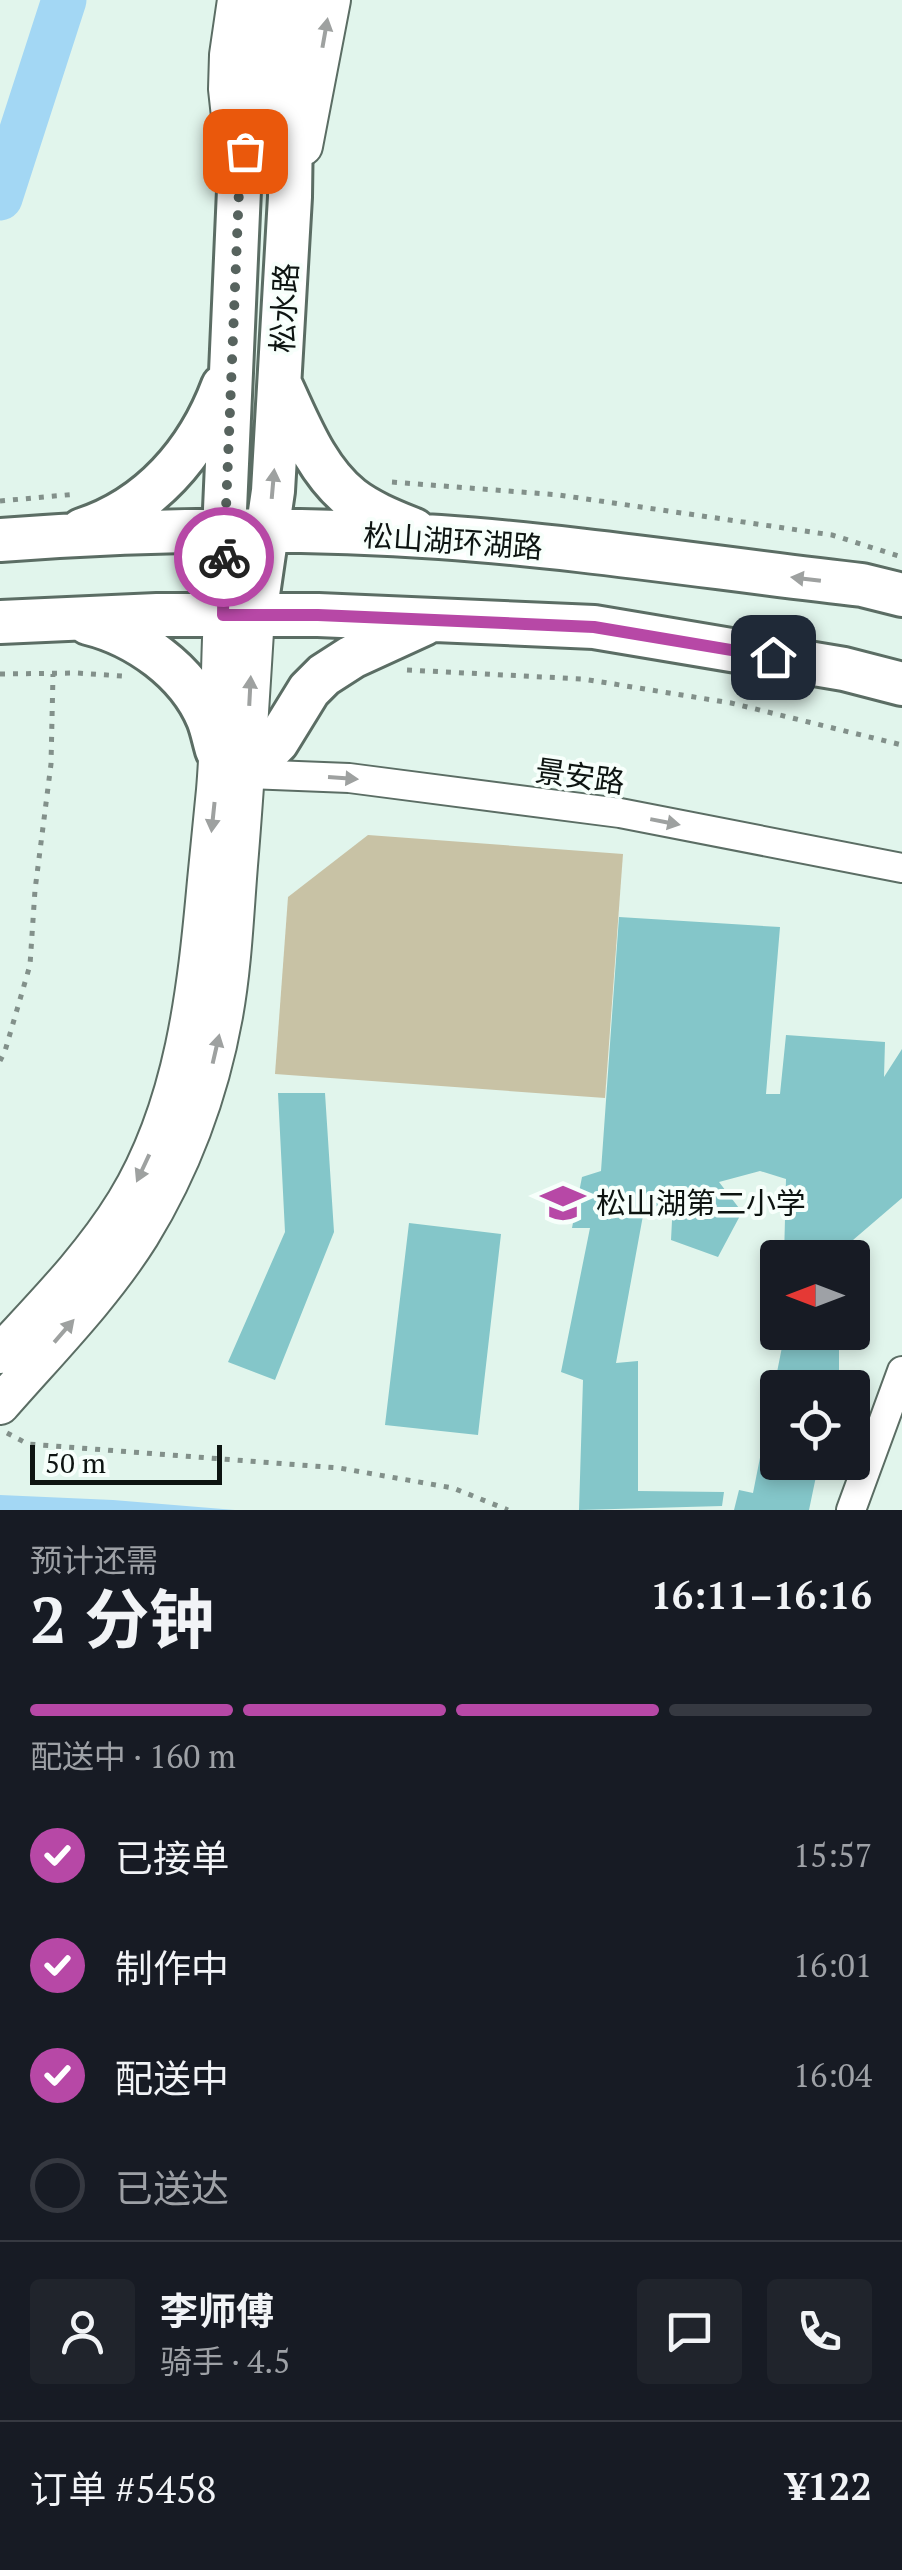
<!DOCTYPE html>
<html lang="zh">
<head>
<meta charset="utf-8">
<style>
  body { margin:0; font-family:"PT Serif","Noto Sans SC",serif; background:#20242c; color:#f1f3f6; height:100vh; display:flex; flex-direction:column; font-size:38px; white-space:nowrap }
  * { box-sizing:border-box; margin:0 }
  p { font-size:32px; color:#9ea1a6 }
  .icon { flex:none; width:55px; height:55px; fill:none; stroke:currentColor; stroke-width:2; stroke-linecap:round; stroke-linejoin:round }
  .map { position:relative; height:1510px; overflow:hidden }
  .side { display:flex; flex-direction:column; background:#171b24; flex:1 }
  .side>* { flex:none }
  .needle { width:65px; rotate:270deg }
  .controls { position:absolute; left:760px; top:1240px; display:grid; gap:20px }
  .controls a { display:grid; place-items:center; width:110px; height:110px; border-radius:10px; background:#171b24; box-shadow:0 5px 15px #0003; font-size:50px }
  .scale { position:absolute; left:30px; bottom:25px; width:192px; box-sizing:border-box; padding-left:10px; border:5px solid #0d1411; border-top:0; font-size:28px; line-height:35px; white-space:nowrap; color:#0d1411; -webkit-text-stroke:8px #f7fffb; paint-order:stroke }
  .pin { position:absolute; display:grid; place-items:center; width:85px; height:85px; color:#fff; margin:-42px; border-radius:20px; box-shadow:0 5px 15px #0006 }
  .courier { position:absolute; display:grid; place-items:center; width:100px; height:100px; margin:-50px; border:8px solid #b748a6; border-radius:50%; background:#fff; color:#222; box-shadow:0 2px 12px #0007 }
  .head em { font-style:normal; font-weight:700 }
  .head div { display:flex; flex-direction:column-reverse }
  .head { display:flex; align-items:center; justify-content:space-between; height:170px; padding:0 30px }
  h1 { font-size:65px; font-weight:700; line-height:75px }
  .bar { display:grid; grid-template-columns:repeat(4,1fr); gap:15px 10px; align-content:center; height:120px; padding:0 30px }
  .bar i { height:12px; border-radius:8px; background:#363941 }
  .bar .active { background:#b748a6 }
  .bar p { grid-column:span 4 }
  .line { display:flex; align-items:center; gap:25px; padding:0 30px; border-top:2px solid #363941 }
  .line div { flex:1 }
  .round { display:grid; place-items:center; flex:none; width:105px; height:105px; border-radius:10px; background:#20242c }
  ol { padding:0 30px; list-style:none }
  li { display:flex; align-items:center; gap:30px; height:110px }
  li p { margin-inline-start:auto }
  li .icon { padding:10px; border-radius:50%; background:#b748a6; color:#fff; stroke-width:4 }
  li:last-child { color:#9ea1a6 }
  li i { width:55px; height:55px; border:5px solid #363941; border-radius:50% }
  .map>svg:first-child { display:block }
  .green { fill:#c8c2a5 }
  .water { fill:#a3d7f4 }
  .lines { fill:none; stroke-linecap:round; stroke-linejoin:round }
  .river { stroke:#a3d7f4; stroke-width:45 }
  .building { fill:#84c6c9 }
  .minor-casing { stroke:#5b6d64; stroke-width:32 }
  .secondary-casing { stroke:#5b6d64; stroke-width:42 }
  .primary-casing { stroke:#5b6d64; stroke-width:48 }
  .path { stroke:#82908a; stroke-width:5; stroke-dasharray:5 8; stroke-linecap:butt }
  .minor { stroke:#fff; stroke-width:28 }
  .secondary { stroke:#fff; stroke-width:38 }
  .primary { stroke:#fff; stroke-width:42 }
  .oneway { fill:#9ea1a0 }
  .done { stroke:#57635e; stroke-width:10; stroke-dasharray:0 18 }
  .route { stroke:#b748a6; stroke-width:12 }
  .labels { text-anchor:middle; dominant-baseline:central; stroke-width:8; stroke-linejoin:round; paint-order:stroke }
  .street-label { font-size:30px; fill:#0d1411; stroke:#f7fffb }
  .poi-label { font-size:30px; fill:#0d1411; stroke:#f7fffb; text-anchor:start }
</style>
</head>
<body>
<div class="map">
<svg width="902" height="1510" viewBox="0 0 902 1510">
  <rect width="100%" height="100%" fill="#e1f5ec"/>
  <!-- green -->
  <path class="green" d="M368 835 623 854 605 1098 275 1074 288 897Z"/>
  <!-- water -->
  <path class="water" d="M0 1495 113 1500 235 1510H0Z"/>
  <g class="lines">
    <!-- river -->
    <path class="river" d="M0 198 64 0"/>
  </g>
  <!-- building -->
  <path class="building" d="M619 917 780 927 766 1094H780L786 1035 885 1042 884 1077 902 1049V1198L839 1252V1258H784L786 1179 760 1171 719 1182 742 1212 718 1257 671 1240 673 1201 644 1210 616 1363 638 1361V1491L724 1492 722 1506 579 1510 583 1380 561 1372 590 1228H572L582 1177 601 1171Z
    M278 1093H325L334 1232 275 1380 228 1362 285 1232Z
    M409 1223 501 1234 478 1435 385 1425Z
    M783 1332H839V1388H778V1462H819L809 1510H734L739 1490 753 1493 782 1347Z"/>
  <g class="lines">
    <!-- minor casing -->
    <g class="minor-casing">
      <path id="minor" d="M245 774 349 778 620 813 902 868
        M851 1510 902 1371"/>
    </g>
    <!-- secondary casing -->
    <g class="secondary-casing">
      <path id="secondary" d="M303 146 331 0
        M236 162 228 89 229 55 237 0
        M0 1354C44 1306 91 1259 126 1202 185 1105 197 991 207 881 210 850 213 820 216 790 221 732 220 673 223 615
        M0 1405C48 1350 101 1297 140 1235 181 1168 209 1093 223 1016 232 967 234 915 238 865 245 782 250 698 255 615"/>
    </g>
    <!-- primary casing -->
    <g class="primary-casing">
      <path id="primary" d="M281 386C299 424 316 470 351 498 369 512 392 521 414 530
        M82 530C150 508 198 453 223 386
        M0 540C145 529 294 527 440 537 581 547 721 569 862 585L902 595
        M223 615 224 532 239 190 270 0
        M255 615 273 491 290 197 292 55 300 0
        M0 622 157 615H318L594 627 844 669 902 684
        M88 623C137 635 188 671 208 719 212 729 214 740 217 750
        M245 774 277 742 309 690 324 675 352 657 424 624"/>
    </g>
    <!-- path -->
    <path class="path" d="M392 482 559 495 832 535 902 557
      M0 501 77 494
      M407 670 583 679 731 703 902 745
      M0 674 77 673 122 676
      M0 1061 5 1051 30 965 35 890 51 764 53 674
      M7 1433 28 1444 339 1468 453 1488 508 1510"/>
    <!-- minor -->
    <use href="#minor" class="minor"/>
    <!-- secondary -->
    <use href="#secondary" class="secondary"/>
    <!-- primary -->
    <use href="#primary" class="primary"/>
  </g>
  <!-- one-way arrows -->
  <defs><path id="oneway-solid" d="M-6-.8H1V-3.2L6.5 0L1 3.2V.8H-6Z" transform="scale(2.5)"/></defs>
  <g class="oneway">
    <use href="#oneway-solid" transform="translate(325 33) rotate(-80)"/>
    <use href="#oneway-solid" transform="translate(273 484) rotate(-85)"/>
    <use href="#oneway-solid" transform="translate(806 579) rotate(-173)"/>
    <use href="#oneway-solid" transform="translate(250 691) rotate(-87)"/>
    <use href="#oneway-solid" transform="translate(343 778) rotate(4)"/>
    <use href="#oneway-solid" transform="translate(213 817) rotate(96)"/>
    <use href="#oneway-solid" transform="translate(665 822) rotate(11)"/>
    <use href="#oneway-solid" transform="translate(216 1049) rotate(-77)"/>
    <use href="#oneway-solid" transform="translate(143 1168) rotate(115)"/>
    <use href="#oneway-solid" transform="translate(64 1331) rotate(-49)"/>
  </g>
  <g class="lines">
    <!-- done -->
    <path class="done" d="M224 557 239 190 245 151"/>
    <!-- route -->
    <path class="route" d="M224 557 223 615H318L594 627 773 657"/>
  </g>
  <!-- icons -->
  <defs>
    <g id="school-bare" transform="scale(3.45)"><path d="M0-5L7-2L0 1L-7-2ZM-4 1L0 2.5L4 1V4Q0 6-4 4Z" fill="#b748a6" stroke="#f7fffb" stroke-width="2.5" paint-order="stroke"/></g>
  </defs>
  <g fill-rule="evenodd">
    <use href="#school-bare" x="563" y="1203"/>
  </g>
  <g class="labels">
    <!-- street labels -->
    <g class="street-label">
      <text transform="translate(284 308) rotate(-87)">松水路</text>
      <text transform="translate(453 541) rotate(4)">松山湖环湖路</text>
      <text transform="translate(580 776) rotate(8)">景安路</text>
    </g>
    <!-- poi labels -->
    <g class="poi-label">
      <text x="596" y="1203">松山湖第二小学</text>
    </g>
  </g>
</svg>
<div class="controls">
<a><svg class="needle" viewBox="-14 -14 28 28"><path d="M0-13l5 13h-10z" fill="#e53935"/><path d="M0 13l5-13h-10z" fill="#9ea1a6"/></svg></a>
<a><svg class="icon" aria-label="locate" viewBox="0 0 24 24"><circle cx="12" cy="12" r="6"/><path d="M12 2v4M12 18v4M2 12h4M18 12h4"/></svg></a>
</div>
<div class="scale">50 m</div>
<div class="pin" style="left:245px;top:151px;background:#ea580c"><svg class="icon" aria-label="bag" viewBox="0 0 24 24"><path d="M5 8h14l-1 12H6zM9 8a3 3 0 0 1 6 0"/></svg></div>
<div class="pin" style="left:773px;top:657px;background:#1f2937"><svg class="icon" aria-label="home" viewBox="0 0 24 24"><path d="M3 11l9-7 9 7M6 9v11h12V9"/></svg></div>
<div class="courier" style="left:224px;top:557px"><svg class="icon" aria-label="bike" viewBox="0 0 24 24"><circle cx="6" cy="16" r="4"/><circle cx="18" cy="16" r="4"/><path d="M6 16l4-8h5l3 8M10 8l3 8H6M13 5h3"/></svg></div>
</div>
<section class="side">
<div class="head"><div><h1>2 分钟</h1><p>预计还需</p></div><em>16:11–16:16</em></div>
<div class="bar"><i class="active"></i><i class="active"></i><i class="active"></i><i></i><p>配送中 · 160 m</p></div>
<ol>
<li><svg class="icon" aria-label="check" viewBox="0 0 24 24"><path d="M5 12l5 5 9-10"/></svg>已接单<p>15:57</p></li>
<li><svg class="icon" aria-label="check" viewBox="0 0 24 24"><path d="M5 12l5 5 9-10"/></svg>制作中<p>16:01</p></li>
<li><svg class="icon" aria-label="check" viewBox="0 0 24 24"><path d="M5 12l5 5 9-10"/></svg>配送中<p>16:04</p></li>
<li><i></i>已送达</li>
</ol>
<div class="line" style="height:180px"><a class="round"><svg class="icon" aria-label="person" viewBox="0 0 24 24"><circle cx="12" cy="8" r="4"/><path d="M4 21q1-7 8-7t8 7"/></svg></a><div><b>李师傅</b><p>骑手 · 4.5</p></div><a class="round"><svg class="icon" aria-label="chat" viewBox="0 0 24 24"><path d="M4 5h16v11H9l-5 4z"/></svg></a><a class="round"><svg class="icon" aria-label="phone" viewBox="0 0 24 24"><path d="M5 4h4l2 5-3 2q2 4 5 5l2-3 5 2v4C11 20 4 13 5 4z"/></svg></a></div>
<div class="line" style="height:130px"><div>订单 #5458</div><b>¥122</b></div>
</section>
</body>
</html>
